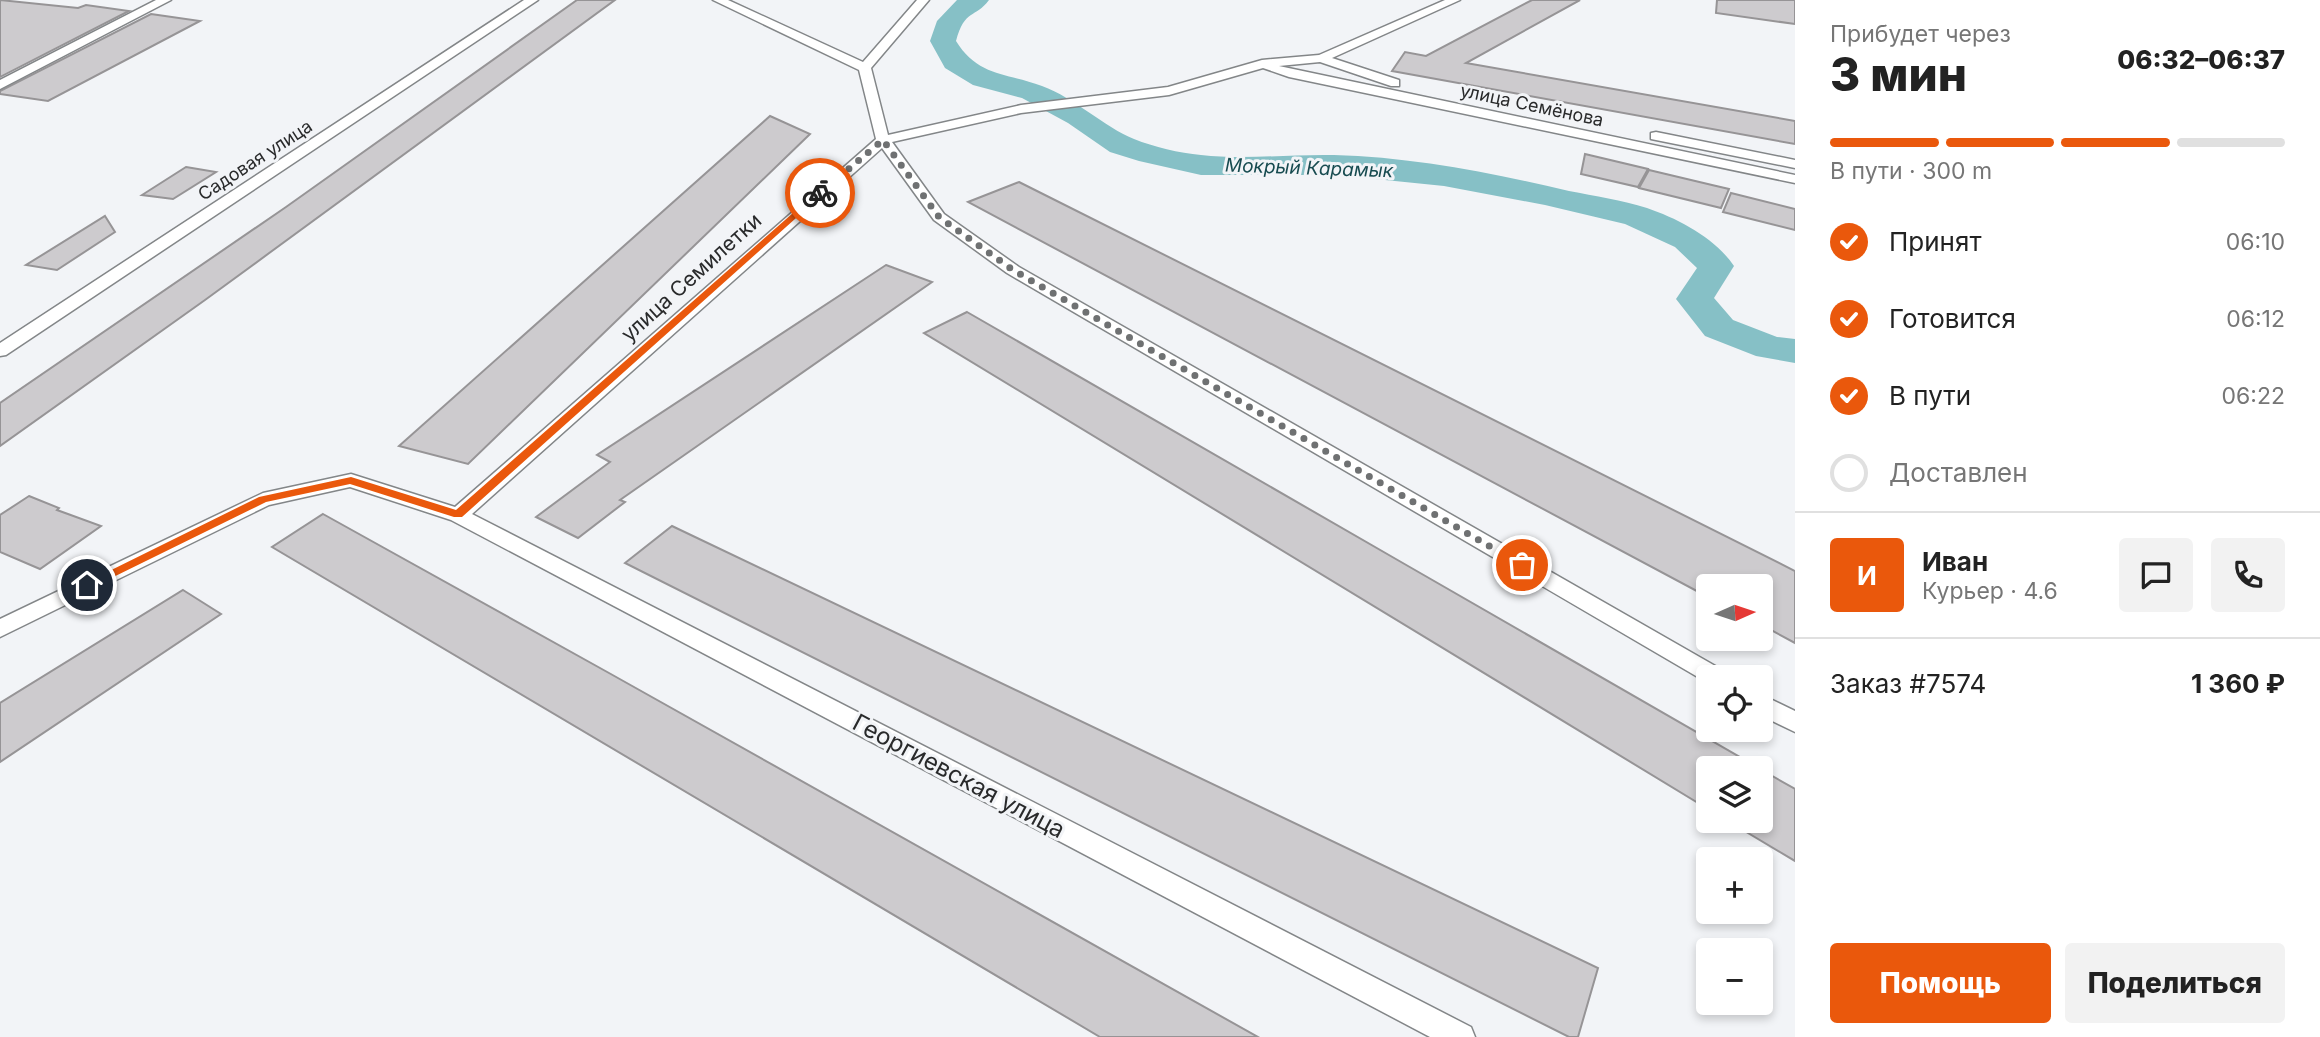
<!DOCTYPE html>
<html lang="ru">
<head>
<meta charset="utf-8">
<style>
  body { margin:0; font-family:Inter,sans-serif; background:#f2f2f2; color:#222; height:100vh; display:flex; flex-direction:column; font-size:26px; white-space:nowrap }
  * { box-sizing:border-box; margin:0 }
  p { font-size:23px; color:#767676 }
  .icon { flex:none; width:38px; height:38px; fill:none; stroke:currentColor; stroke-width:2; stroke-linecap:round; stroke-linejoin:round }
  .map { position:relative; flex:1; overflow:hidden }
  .sheet { display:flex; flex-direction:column; background:#fff; width:525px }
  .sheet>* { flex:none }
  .needle { width:46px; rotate:87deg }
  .buttons { position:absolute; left:1696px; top:574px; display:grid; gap:14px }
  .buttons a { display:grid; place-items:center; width:77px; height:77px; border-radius:7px; background:#fff; box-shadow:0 4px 10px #0003; font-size:35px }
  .pin { position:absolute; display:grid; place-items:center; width:60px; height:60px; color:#fff; margin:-30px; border:4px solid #fff; border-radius:50%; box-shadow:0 2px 7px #0007 }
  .courier { position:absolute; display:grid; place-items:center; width:70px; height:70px; margin:-35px; border:5px solid #ea580c; border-radius:50%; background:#fff; color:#222; box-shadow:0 2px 9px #0007 }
  .head em { font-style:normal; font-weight:800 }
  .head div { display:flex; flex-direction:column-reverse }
  .head { display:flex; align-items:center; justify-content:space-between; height:119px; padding:0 35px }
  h1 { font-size:46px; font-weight:800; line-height:52px }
  .bar { display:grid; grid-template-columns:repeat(4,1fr); gap:10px 7px; align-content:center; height:84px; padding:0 35px }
  .bar i { height:9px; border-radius:5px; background:#e0e0e0 }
  .bar .active { background:#ea580c }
  .bar p { grid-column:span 4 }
  .line { display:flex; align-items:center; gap:18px; padding:0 35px; border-top:2px solid #e0e0e0 }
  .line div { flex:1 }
  .round { display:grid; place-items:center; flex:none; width:74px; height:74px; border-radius:7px; background:#f2f2f2 }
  ol { padding:0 35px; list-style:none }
  li { display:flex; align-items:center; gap:21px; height:77px }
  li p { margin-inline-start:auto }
  li .icon { padding:7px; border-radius:50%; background:#ea580c; color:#fff; stroke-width:4 }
  li:last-child { color:#767676 }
  li i { width:38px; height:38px; border:4px solid #e0e0e0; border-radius:50% }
  .primary-button { display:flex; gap:14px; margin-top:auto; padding:14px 35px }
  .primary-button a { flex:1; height:80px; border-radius:7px; background:#ea580c; color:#fff; font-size:28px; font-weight:800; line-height:80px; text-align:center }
  .primary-button a+a { background:#f2f2f2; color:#222 }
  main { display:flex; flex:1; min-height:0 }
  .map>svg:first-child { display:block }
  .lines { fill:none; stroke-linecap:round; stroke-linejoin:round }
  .river { fill:#86c0c6; fill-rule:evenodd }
  .building { fill:#cdcbce; stroke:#969496; stroke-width:2 }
  .minor-casing { stroke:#838688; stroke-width:3 }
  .minor { fill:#fff; fill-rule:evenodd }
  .route { fill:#ea580c }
  .done { stroke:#6f7172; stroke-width:7; stroke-dasharray:0 12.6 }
  .labels { text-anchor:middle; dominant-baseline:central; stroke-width:6; stroke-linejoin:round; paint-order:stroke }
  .far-street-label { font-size:18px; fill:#292a2b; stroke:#f2f4f7 }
  .far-water-label { font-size:19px; font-style:italic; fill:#174b50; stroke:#f2f4f7 }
  .street-label { font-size:21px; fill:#292a2b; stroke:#f2f4f7 }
  .near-street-label { font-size:24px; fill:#292a2b; stroke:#f2f4f7 }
</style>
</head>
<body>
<main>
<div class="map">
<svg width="1795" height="1037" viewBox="0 0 1795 1037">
  <rect width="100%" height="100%" fill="#f2f4f7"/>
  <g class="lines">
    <!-- river -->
    <path class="river" d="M957 0H989C975 19 965 8 956 41 978 77 1008 73 1042 86 1075 98 1104 127 1134 139 1154 147 1179 153 1201 155 1244 160 1290 154 1334 155 1412 157 1493 173 1569 191 1595 196 1622 200 1647 208 1679 219 1715 238 1734 266L1714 298 1733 320 1777 337 1795 339V363L1756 356 1705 336 1676 299 1697 268 1675 247 1625 224 1545 205 1444 186 1336 175H1201L1139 161 1110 152 1068 123 1022 98 973 85 945 68 930 41 937 21Z"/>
  </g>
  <!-- building -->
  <path class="building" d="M0 0 78 8 86 5 129 11 0 77Z
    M577 0H615L205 300 0 446V403L286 207Z
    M1532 0H1580L1466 63 1795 121V144L1392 71 1405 52 1426 56Z
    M1717 0H1795V24L1716 13Z
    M151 14 200 21 48 101 0 94V91Z
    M770 116 810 134 468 464 399 446Z
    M1585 154 1648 169 1638 187 1581 174Z
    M186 167 216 172 173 199 142 195Z
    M1649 170 1712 185 1729 189 1721 208 1639 188Z
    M1019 182 1795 571V643L1760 624V586H1708V597L968 202Z
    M1731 193 1795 209V230L1723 212Z
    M105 216 115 232 57 270 26 265Z
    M886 265 932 282 620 500 625 502 578 538 536 517 610 462 597 455Z
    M967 312 1408 566 1759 768H1708V809L924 333Z
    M29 496 59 508 57 510 101 526 40 569 0 552V515Z
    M323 514 609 673 1258 1037H1100L272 547Z
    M672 526 1598 968 1578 1037H1569L625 563Z
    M183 590 221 614 0 762V703Z
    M1760 769 1795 789V861L1728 821H1760Z"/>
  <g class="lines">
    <!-- minor casing -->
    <g class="minor-casing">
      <path id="minor" d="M156 0H171L0 89V80Z
        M524 0H538L6 355 0 356V343Z
        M713 0H728L863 62 917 0H929L871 68 888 135 1021 105 1168 87 1262 60 1319 55 1445 0H1460L1332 58 1399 80V86H1391L1320 62 1279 66 1795 175V183L1289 77 1263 68 1169 95 1021 113 892 142 944 214 1019 267 1724 671 1728 677H1708V683L1007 273 934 220 882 148 472 514 1471 1027 1475 1037H1430L451 520 350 487 269 505 0 637V619L263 493 351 474 455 507 876 139 859 70Z
        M1656 132 1795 160V168L1651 139V133Z
        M1760 694 1795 711V732L1760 715Z"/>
    </g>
    <!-- minor -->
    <use href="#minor" class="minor"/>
  </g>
  <!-- route -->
  <path class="route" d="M818 191 824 193 462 517H454L350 484 266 502 91 588H83L81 585 259 497 351 477 456 510Z"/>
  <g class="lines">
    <!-- done -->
    <path class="done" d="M820 193 883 140 939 217 1013 270 1522 565"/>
  </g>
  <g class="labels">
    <!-- far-street labels -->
    <g class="far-street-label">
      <text transform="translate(1532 105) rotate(12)">улица Семёнова</text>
      <text transform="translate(255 160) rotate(-33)">Садовая улица</text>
    </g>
    <!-- far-water labels -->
    <g class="far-water-label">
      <text transform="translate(1309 168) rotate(2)">Мокрый Карамык</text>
    </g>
    <!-- street labels -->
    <g class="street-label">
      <text transform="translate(691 277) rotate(-42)">улица Семилетки</text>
    </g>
    <!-- near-street labels -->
    <g class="near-street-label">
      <text transform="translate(959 776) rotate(28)">Георгиевская улица</text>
    </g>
  </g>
</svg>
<div class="buttons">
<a><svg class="needle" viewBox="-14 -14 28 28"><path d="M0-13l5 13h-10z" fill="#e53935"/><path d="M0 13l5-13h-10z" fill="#767676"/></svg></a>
<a><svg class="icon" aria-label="locate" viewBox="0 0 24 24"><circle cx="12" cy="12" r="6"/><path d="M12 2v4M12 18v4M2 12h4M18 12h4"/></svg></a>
<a><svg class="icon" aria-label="layers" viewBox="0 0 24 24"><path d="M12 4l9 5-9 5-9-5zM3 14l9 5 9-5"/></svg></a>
<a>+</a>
<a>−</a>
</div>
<div class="pin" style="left:1522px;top:565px;background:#ea580c"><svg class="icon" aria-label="bag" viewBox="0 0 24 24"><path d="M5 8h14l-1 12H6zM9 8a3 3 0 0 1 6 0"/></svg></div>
<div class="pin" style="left:87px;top:585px;background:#1f2937"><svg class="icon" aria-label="home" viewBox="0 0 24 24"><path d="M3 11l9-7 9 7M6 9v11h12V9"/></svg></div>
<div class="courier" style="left:820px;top:193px"><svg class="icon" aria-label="bike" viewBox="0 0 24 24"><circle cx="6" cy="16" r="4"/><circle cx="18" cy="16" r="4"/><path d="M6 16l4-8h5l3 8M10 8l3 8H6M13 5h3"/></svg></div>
</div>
<section class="sheet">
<div class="head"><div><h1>3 мин</h1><p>Прибудет через</p></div><em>06:32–06:37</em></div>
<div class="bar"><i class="active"></i><i class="active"></i><i class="active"></i><i></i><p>В пути · 300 m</p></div>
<ol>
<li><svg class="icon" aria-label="check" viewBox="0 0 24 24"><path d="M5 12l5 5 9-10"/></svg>Принят<p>06:10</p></li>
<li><svg class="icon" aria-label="check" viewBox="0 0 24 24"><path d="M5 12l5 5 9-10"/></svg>Готовится<p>06:12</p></li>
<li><svg class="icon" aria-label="check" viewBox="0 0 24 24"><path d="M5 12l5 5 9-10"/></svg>В пути<p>06:22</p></li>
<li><i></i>Доставлен</li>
</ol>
<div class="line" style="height:126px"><b class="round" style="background:#ea580c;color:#fff">И</b><div><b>Иван</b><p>Курьер · 4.6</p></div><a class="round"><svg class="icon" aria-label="chat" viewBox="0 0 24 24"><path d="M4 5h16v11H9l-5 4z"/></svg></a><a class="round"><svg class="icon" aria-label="phone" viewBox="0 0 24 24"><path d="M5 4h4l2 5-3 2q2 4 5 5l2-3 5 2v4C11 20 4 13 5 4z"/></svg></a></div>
<div class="line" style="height:91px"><div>Заказ #7574</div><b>1 360 ₽</b></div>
<div class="primary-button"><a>Помощь</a><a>Поделиться</a></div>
</section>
</main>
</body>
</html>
